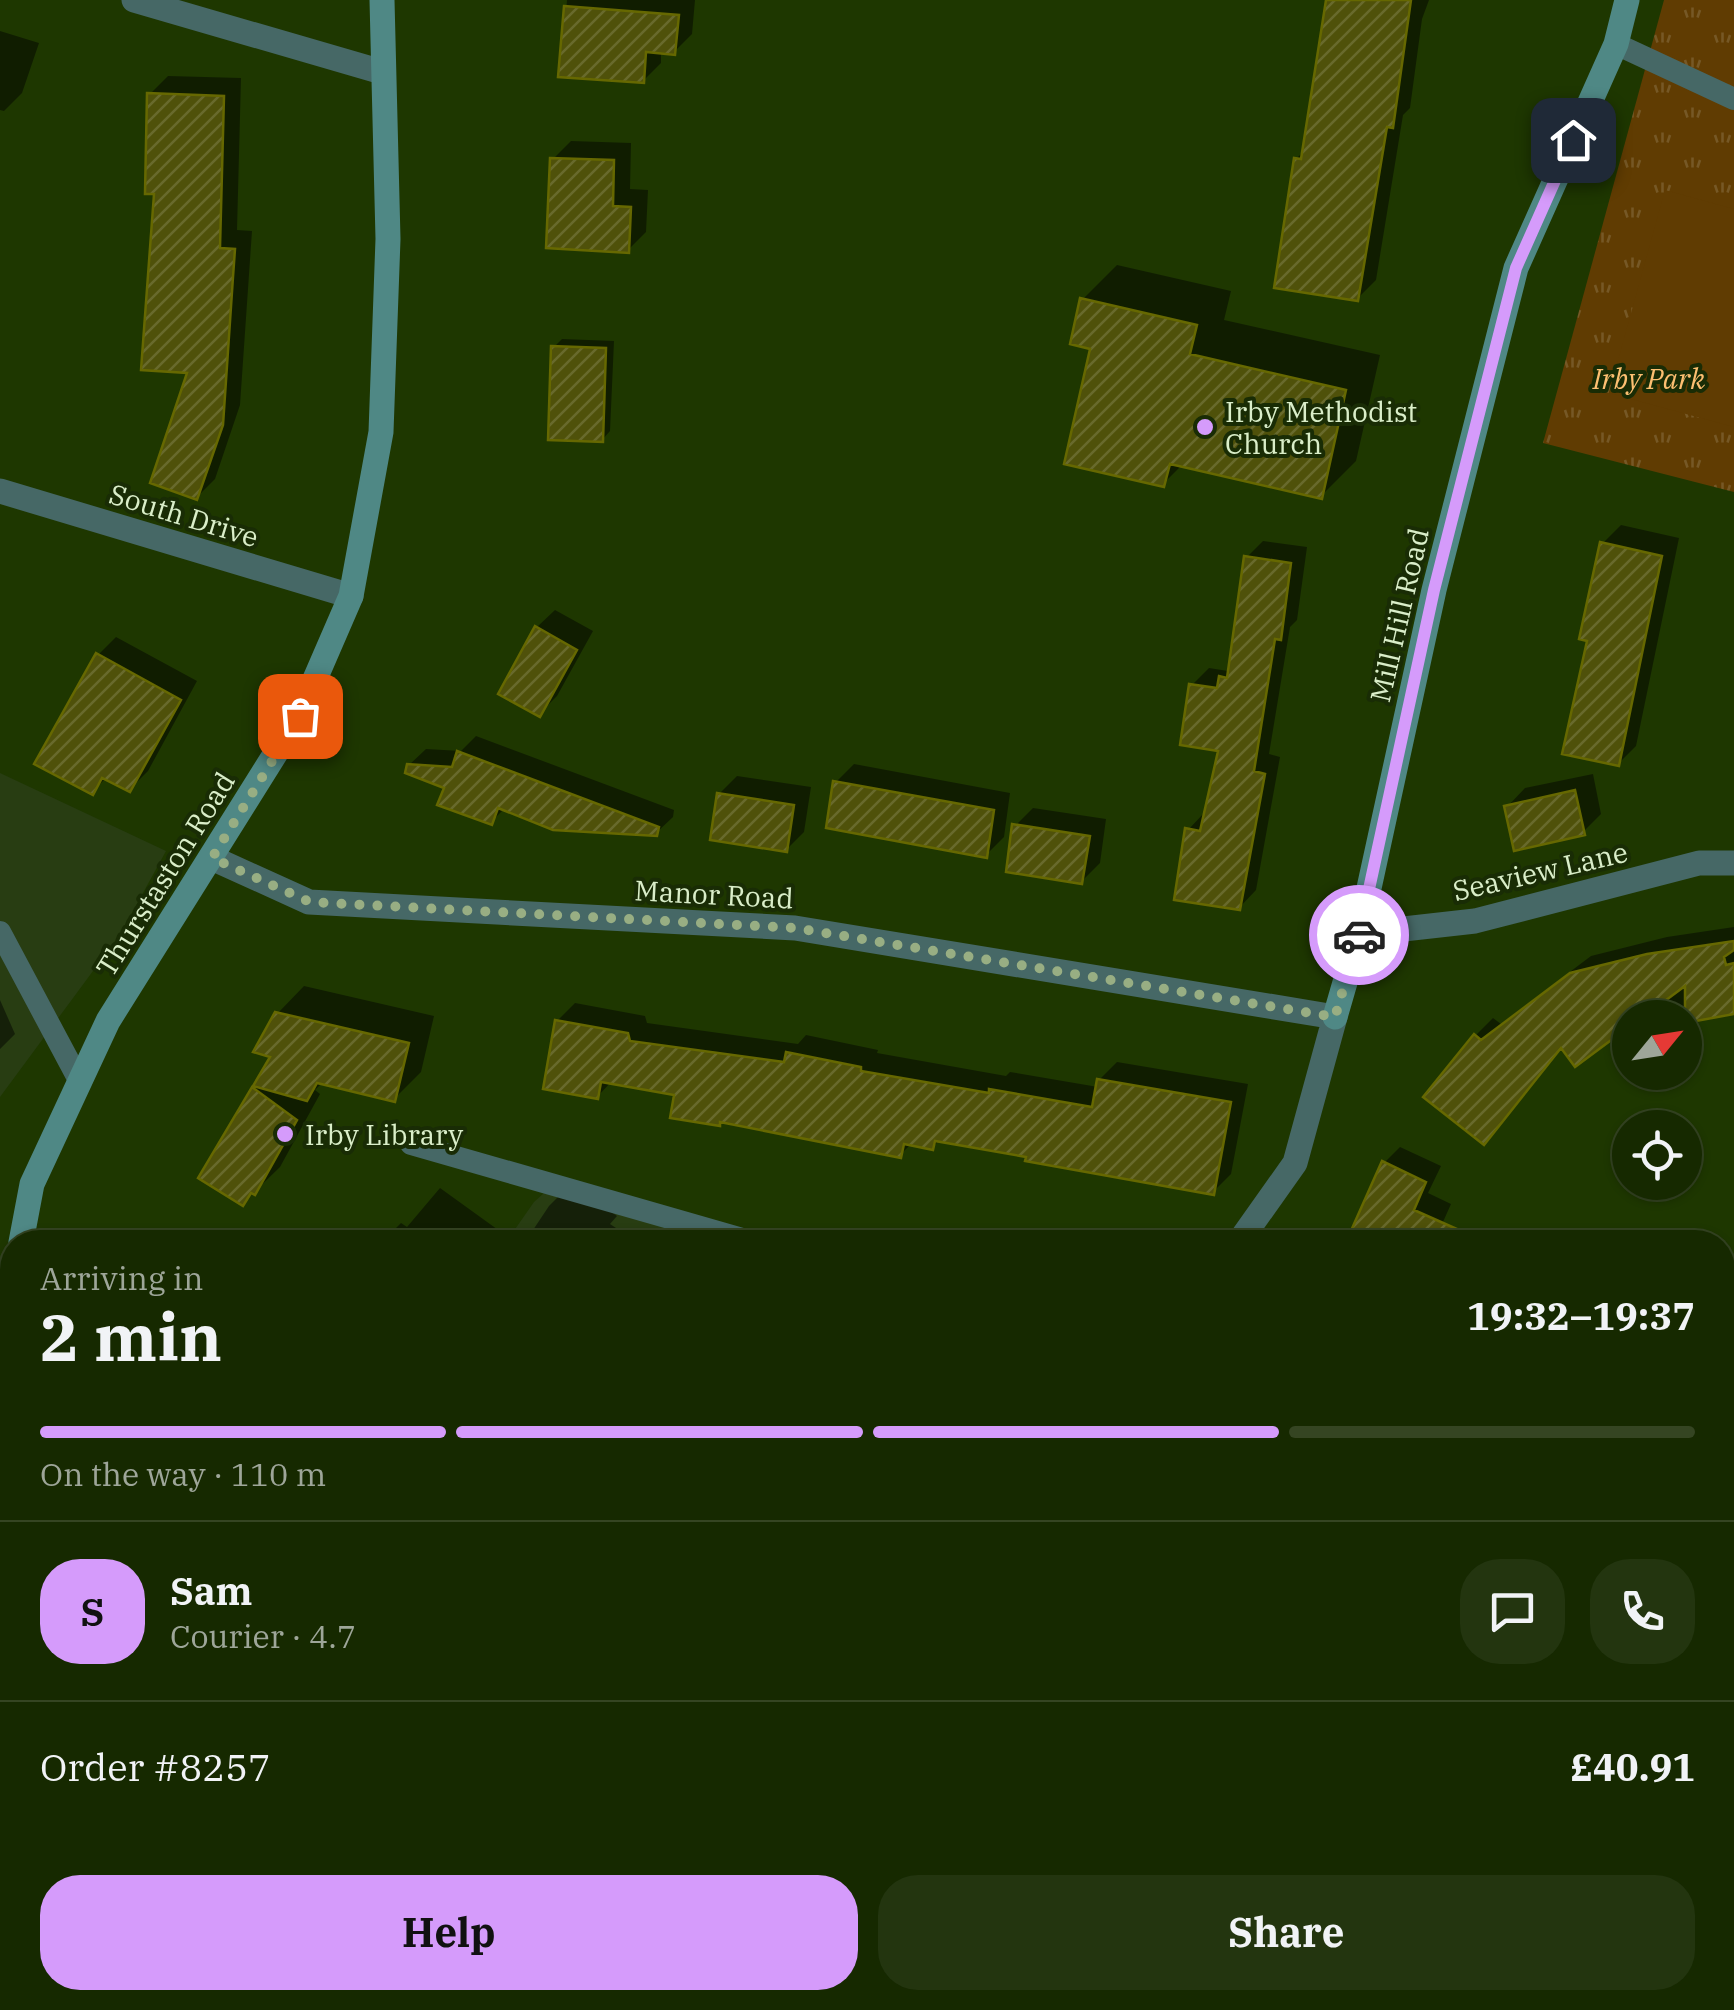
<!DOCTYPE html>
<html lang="en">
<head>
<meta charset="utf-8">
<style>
  body { margin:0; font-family:"IBM Plex Serif",serif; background:#23350f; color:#f1f3f6; height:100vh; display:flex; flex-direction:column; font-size:38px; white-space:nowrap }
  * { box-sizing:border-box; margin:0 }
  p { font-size:32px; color:#9ea699 }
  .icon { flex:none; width:55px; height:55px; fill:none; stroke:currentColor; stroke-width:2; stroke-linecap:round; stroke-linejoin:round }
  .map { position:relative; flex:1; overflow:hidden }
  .drawer { position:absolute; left:0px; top:1230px; width:1735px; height:780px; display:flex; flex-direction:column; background:#162900; border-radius:40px 40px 0 0; box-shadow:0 2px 8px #0004,0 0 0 2px #354522 }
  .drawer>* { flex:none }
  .needle { width:65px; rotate:60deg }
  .tools { position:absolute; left:1612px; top:1000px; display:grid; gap:20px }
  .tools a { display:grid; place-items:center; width:90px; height:90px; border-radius:50%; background:#162900; box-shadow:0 2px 8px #0004,0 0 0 2px #354522; font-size:50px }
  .pin { position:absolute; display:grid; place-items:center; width:85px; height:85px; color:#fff; margin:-42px; border-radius:20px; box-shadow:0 5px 15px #0006 }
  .courier { position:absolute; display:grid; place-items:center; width:100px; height:100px; margin:-50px; border:8px solid #d59bfb; border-radius:50%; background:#fff; color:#222; box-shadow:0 2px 12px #0007 }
  .summary em { font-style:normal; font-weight:700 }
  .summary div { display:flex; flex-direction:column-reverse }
  .summary { display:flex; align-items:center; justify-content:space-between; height:170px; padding:0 40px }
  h1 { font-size:65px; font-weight:700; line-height:75px }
  .bar { display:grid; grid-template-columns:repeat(4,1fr); gap:15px 10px; align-content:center; height:120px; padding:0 40px }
  .bar i { height:12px; border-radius:8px; background:#354522 }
  .bar .selected { background:#d59bfb }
  .bar p { grid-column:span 4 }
  .line { display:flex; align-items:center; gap:25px; padding:0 40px; border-top:2px solid #354522 }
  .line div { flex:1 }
  .round { display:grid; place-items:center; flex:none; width:105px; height:105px; border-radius:40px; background:#23350f }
  .cta { display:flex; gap:20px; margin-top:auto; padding:20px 40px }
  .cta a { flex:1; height:115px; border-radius:40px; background:#d59bfb; color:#111; font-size:40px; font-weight:700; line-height:115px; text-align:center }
  .cta a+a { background:#23350f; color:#f1f3f6 }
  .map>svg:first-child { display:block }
  .built { fill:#283d12 }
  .forest { fill:url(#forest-crowns) }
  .park { fill:url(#park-tufts) }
  .pitch { fill:#603c02 }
  .shadow { fill:#0007 }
  .building { fill:url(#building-hatch); stroke:#666801; stroke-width:2.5 }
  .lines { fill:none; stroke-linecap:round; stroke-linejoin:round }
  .lane { stroke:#466866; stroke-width:22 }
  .street { stroke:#466866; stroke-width:25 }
  .secondary { stroke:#4f8885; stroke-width:25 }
  .done { stroke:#98ae83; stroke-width:10; stroke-dasharray:0 18 }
  .route { stroke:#d59bfb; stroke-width:12 }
  .poi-dot { fill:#d59bfb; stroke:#192c05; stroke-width:4 }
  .labels { text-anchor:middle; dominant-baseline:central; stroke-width:8; stroke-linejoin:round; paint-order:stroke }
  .park-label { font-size:28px; font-style:italic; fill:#fdbf71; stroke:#192c05 }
  .poi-label { font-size:28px; fill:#daeec9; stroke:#192c05; text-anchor:start }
  .street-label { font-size:28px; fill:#daeec9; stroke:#192c05 }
</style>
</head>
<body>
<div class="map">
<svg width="1734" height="2010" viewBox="0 0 1734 2010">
  <defs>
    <pattern id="forest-crowns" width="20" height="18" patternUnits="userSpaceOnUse" patternTransform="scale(2.5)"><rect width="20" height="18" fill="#603c02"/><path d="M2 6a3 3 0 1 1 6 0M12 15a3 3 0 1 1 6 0" fill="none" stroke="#765826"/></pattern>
    <pattern id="park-tufts" width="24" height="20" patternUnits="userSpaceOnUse" patternTransform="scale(2.5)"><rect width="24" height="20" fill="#603c02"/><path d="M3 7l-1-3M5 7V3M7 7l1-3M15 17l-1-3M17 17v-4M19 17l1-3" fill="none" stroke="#765826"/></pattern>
    <pattern id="building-hatch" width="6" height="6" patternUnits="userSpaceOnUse" patternTransform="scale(2.5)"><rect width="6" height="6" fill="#4f510a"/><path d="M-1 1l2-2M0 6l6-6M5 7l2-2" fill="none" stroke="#686a2c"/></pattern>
  </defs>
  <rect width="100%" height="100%" fill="#1e3700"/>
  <!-- built -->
  <path class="built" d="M0 773 166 851 121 933 0 1097Z
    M544 1193 723 1242H506L534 1202Z
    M1073 1998H1423L1437 2010H1099Z"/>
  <!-- forest -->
  <path class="forest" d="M1723 1801 1734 1808V2010H1639L1627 1998H1722Z"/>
  <!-- park -->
  <path class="park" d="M1664 0H1734V492L1543 443Z"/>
  <!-- pitch -->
  <path class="pitch" d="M1665 190 1734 209V427L1609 393Z"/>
  <!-- shadow -->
  <path class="shadow" d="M567 0H695L692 34 674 52 661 51V63L643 81 561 74Z
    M1328 0H1429L1422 19 1410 108 1403 115 1376 280 1358 298 1296 159 1304 151Z
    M0 31 39 43 22 93 4 111 0 110Z
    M168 76 241 78 237 230 252 231 240 405 215 479 197 497 190 371 156 192 150 94Z
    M571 141 631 143 630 189 648 190 646 232 628 250 553 159Z
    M1117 265 1231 291 1224 320 1380 355 1356 461 1321 496 1183 464 1163 484 1093 347 1082 300Z
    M562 339 614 341 610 431 602 440 554 347Z
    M1621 525 1679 538 1636 746 1618 764 1590 639 1603 543Z
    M1263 541 1307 547 1297 620 1290 627 1269 754 1280 757 1256 890 1239 908 1188 830 1204 813 1221 749 1192 685 1209 668 1228 671 1231 668 1246 558Z
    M555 610 593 631 557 696 539 714 537 627Z
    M116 637 197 681 148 771 130 789 107 777 92 792 98 655Z
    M476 736 674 810 673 817 656 833 505 808 491 822 447 786 409 765 426 749 461 751Z
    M854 764 1010 793 1004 837 986 855 836 782Z
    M1593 774 1601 814 1583 832 1507 807 1525 788Z
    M737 776 811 787 804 832 786 850 719 794Z
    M1033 808 1106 819 1100 863 1082 881 1015 826Z
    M1734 927V1011L1685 1022V1018H1630V1034L1563 1047 1484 1142 1475 1036 1493 1018 1501 1024 1591 956 1667 937Z
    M304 986 434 1016 421 1072 394 1099 323 1082 315 1090 320 1094 280 1167 243 1203 201 1177 274 1056 277 1014Z
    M0 1000 15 1034 0 1049Z
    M575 1003 645 1016 647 1023 798 1044 806 1035 878 1050 877 1053 1006 1076 1010 1072 1098 1087 1099 1080 1117 1062 1248 1084 1231 1174 1213 1192 940 1139 933 1147 912 1143 900 1155 722 1120 719 1123 677 1093 612 1081 597 1097 557 1021Z
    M1400 1147 1441 1166 1428 1193 1451 1204 1434 1242H1344L1352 1234 1384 1163Z
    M571 1184 617 1216 610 1224 637 1242H525L549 1206Z
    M440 1188 515 1242H382L401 1223 407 1227Z
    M1734 1586V1640L1722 1633V1606Z
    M0 1617 12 1619V1679L0 1677Z
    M1734 1689V1719L1722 1702Z
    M0 1871 12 1873V1966L4 1974H0Z
    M940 1998H976L1005 2010H931Z
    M1247 1998H1425L1413 2010H1272Z"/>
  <!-- building -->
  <path class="building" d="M1326 0H1411L1393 128 1387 127 1358 301 1274 288 1294 158 1301 159Z
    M564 6 679 15 675 55 646 52 644 83 558 77Z
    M147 93 224 96 220 248 235 249 233 277 223 425 197 500 150 483 187 373 141 370 154 194H145Z
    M550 158 614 160 613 206 631 207 629 253 546 248Z
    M1080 298 1197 325 1190 354 1346 390 1322 499 1170 464 1164 487 1064 464 1090 349 1070 344Z
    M551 346 606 348 603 442 548 440Z
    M1600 542 1662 556 1619 766 1562 754 1587 641 1579 639Z
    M1244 556 1291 563 1281 640 1275 639 1254 771 1265 774 1240 910 1174 900 1185 828 1200 831 1218 751 1180 745 1189 684 1217 688 1219 676 1227 678Z
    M535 626 577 650 540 717 498 694Z
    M96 653 181 700 130 792 102 778 93 795 34 764Z
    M457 751 659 827 657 836 553 830 498 808 492 825 437 805 444 788 405 773 407 764 452 767Z
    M833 781 994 810 987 858 826 828Z
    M1575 790 1585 835 1514 851 1504 806Z
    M717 793 794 805 787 852 710 840Z
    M1012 824 1090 836 1082 884 1006 872Z
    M1734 941V950L1724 957 1726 965 1734 963V1014L1685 1023V986L1642 1018H1630V1026L1575 1067 1561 1048 1484 1145 1423 1097 1474 1034 1481 1040 1570 973 1647 954Z
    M275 1012 409 1043 395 1102 317 1083 307 1101 253 1086 270 1057 253 1052Z
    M555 1020 628 1033 630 1041 784 1062 786 1052 861 1067V1071L989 1093V1089L1092 1107 1097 1079 1231 1102 1214 1195 1025 1161 1026 1157 935 1141 933 1150 904 1144 901 1158 720 1122V1126L670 1118 674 1095 601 1082 598 1099 543 1089Z
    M252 1087 297 1120 255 1195 251 1193 243 1206 198 1178Z
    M1382 1161 1426 1182 1414 1210 1486 1242H1346Z"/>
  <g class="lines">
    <!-- lane -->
    <path class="lane" d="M1616 44 1734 99
      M0 932 80 1082
      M411 1144 753 1242
      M1023 1998 1049 2010"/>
    <!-- street -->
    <path class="street" d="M134 0 382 72
      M0 491 351 596
      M212 858 309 902 795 928 1335 1017 1295 1163 1239 1242
      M1359 934 1475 921 1699 863H1734"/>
    <!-- secondary -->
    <path class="secondary" d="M1335 1017 1359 934 1434 590 1516 268 1616 44 1627 0
      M21 1242 32 1184 108 1021 299 716 351 596 381 432 388 239 382 0
      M0 1337 12 1290
      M1530 1998 1544 2010"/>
  </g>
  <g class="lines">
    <!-- done -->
    <path class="done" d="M300 716 212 858 310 902 795 928 1335 1017 1359 935"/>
    <!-- route -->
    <path class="route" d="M1359 935 1434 590 1516 268 1573 140"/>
  </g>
  <!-- markers -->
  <g class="poi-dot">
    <circle cx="1205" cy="427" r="10"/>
    <circle cx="285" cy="1134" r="10"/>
  </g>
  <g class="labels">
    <!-- park labels -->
    <g class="park-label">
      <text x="1649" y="378">Irby Park</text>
    </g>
    <!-- poi labels -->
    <g class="poi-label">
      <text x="1225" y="411">Irby Methodist<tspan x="1225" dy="32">Church</tspan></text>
      <text x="305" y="1134">Irby Library</text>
    </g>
    <!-- street labels -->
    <g class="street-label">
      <text transform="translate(184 515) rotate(17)">South Drive</text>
      <text transform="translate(1399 615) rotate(-77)">Mill Hill Road</text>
      <text transform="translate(1540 871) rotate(-13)">Seaview Lane</text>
      <text transform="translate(165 874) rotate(-58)">Thurstaston Road</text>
      <text transform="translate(714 894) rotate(3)">Manor Road</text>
    </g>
  </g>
</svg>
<div class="tools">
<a><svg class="needle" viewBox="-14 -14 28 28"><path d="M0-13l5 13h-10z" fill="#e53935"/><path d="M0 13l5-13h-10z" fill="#9ea699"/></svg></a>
<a><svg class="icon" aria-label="locate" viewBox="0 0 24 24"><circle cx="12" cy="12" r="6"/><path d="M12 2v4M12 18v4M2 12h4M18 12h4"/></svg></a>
</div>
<div class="pin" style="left:300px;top:716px;background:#ea580c"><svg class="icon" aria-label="bag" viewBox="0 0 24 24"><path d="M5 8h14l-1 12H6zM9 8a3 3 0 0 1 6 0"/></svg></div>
<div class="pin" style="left:1573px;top:140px;background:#1f2937"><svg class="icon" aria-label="home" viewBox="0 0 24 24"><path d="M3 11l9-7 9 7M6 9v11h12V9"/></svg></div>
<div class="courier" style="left:1359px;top:935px"><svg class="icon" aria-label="car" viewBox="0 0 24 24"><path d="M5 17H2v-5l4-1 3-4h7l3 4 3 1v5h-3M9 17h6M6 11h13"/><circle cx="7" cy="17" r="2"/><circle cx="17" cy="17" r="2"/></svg></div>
<section class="drawer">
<div class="summary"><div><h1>2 min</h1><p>Arriving in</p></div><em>19:32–19:37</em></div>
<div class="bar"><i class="selected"></i><i class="selected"></i><i class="selected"></i><i></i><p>On the way · 110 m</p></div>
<div class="line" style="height:180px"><b class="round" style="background:#d59bfb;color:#111">S</b><div><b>Sam</b><p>Courier · 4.7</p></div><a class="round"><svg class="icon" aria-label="chat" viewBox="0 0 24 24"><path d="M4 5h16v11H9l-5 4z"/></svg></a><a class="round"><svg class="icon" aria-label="phone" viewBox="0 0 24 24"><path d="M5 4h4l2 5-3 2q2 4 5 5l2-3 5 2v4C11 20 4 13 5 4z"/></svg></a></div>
<div class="line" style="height:130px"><div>Order #8257</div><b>£40.91</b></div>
<div class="cta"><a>Help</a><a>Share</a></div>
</section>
</div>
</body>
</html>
